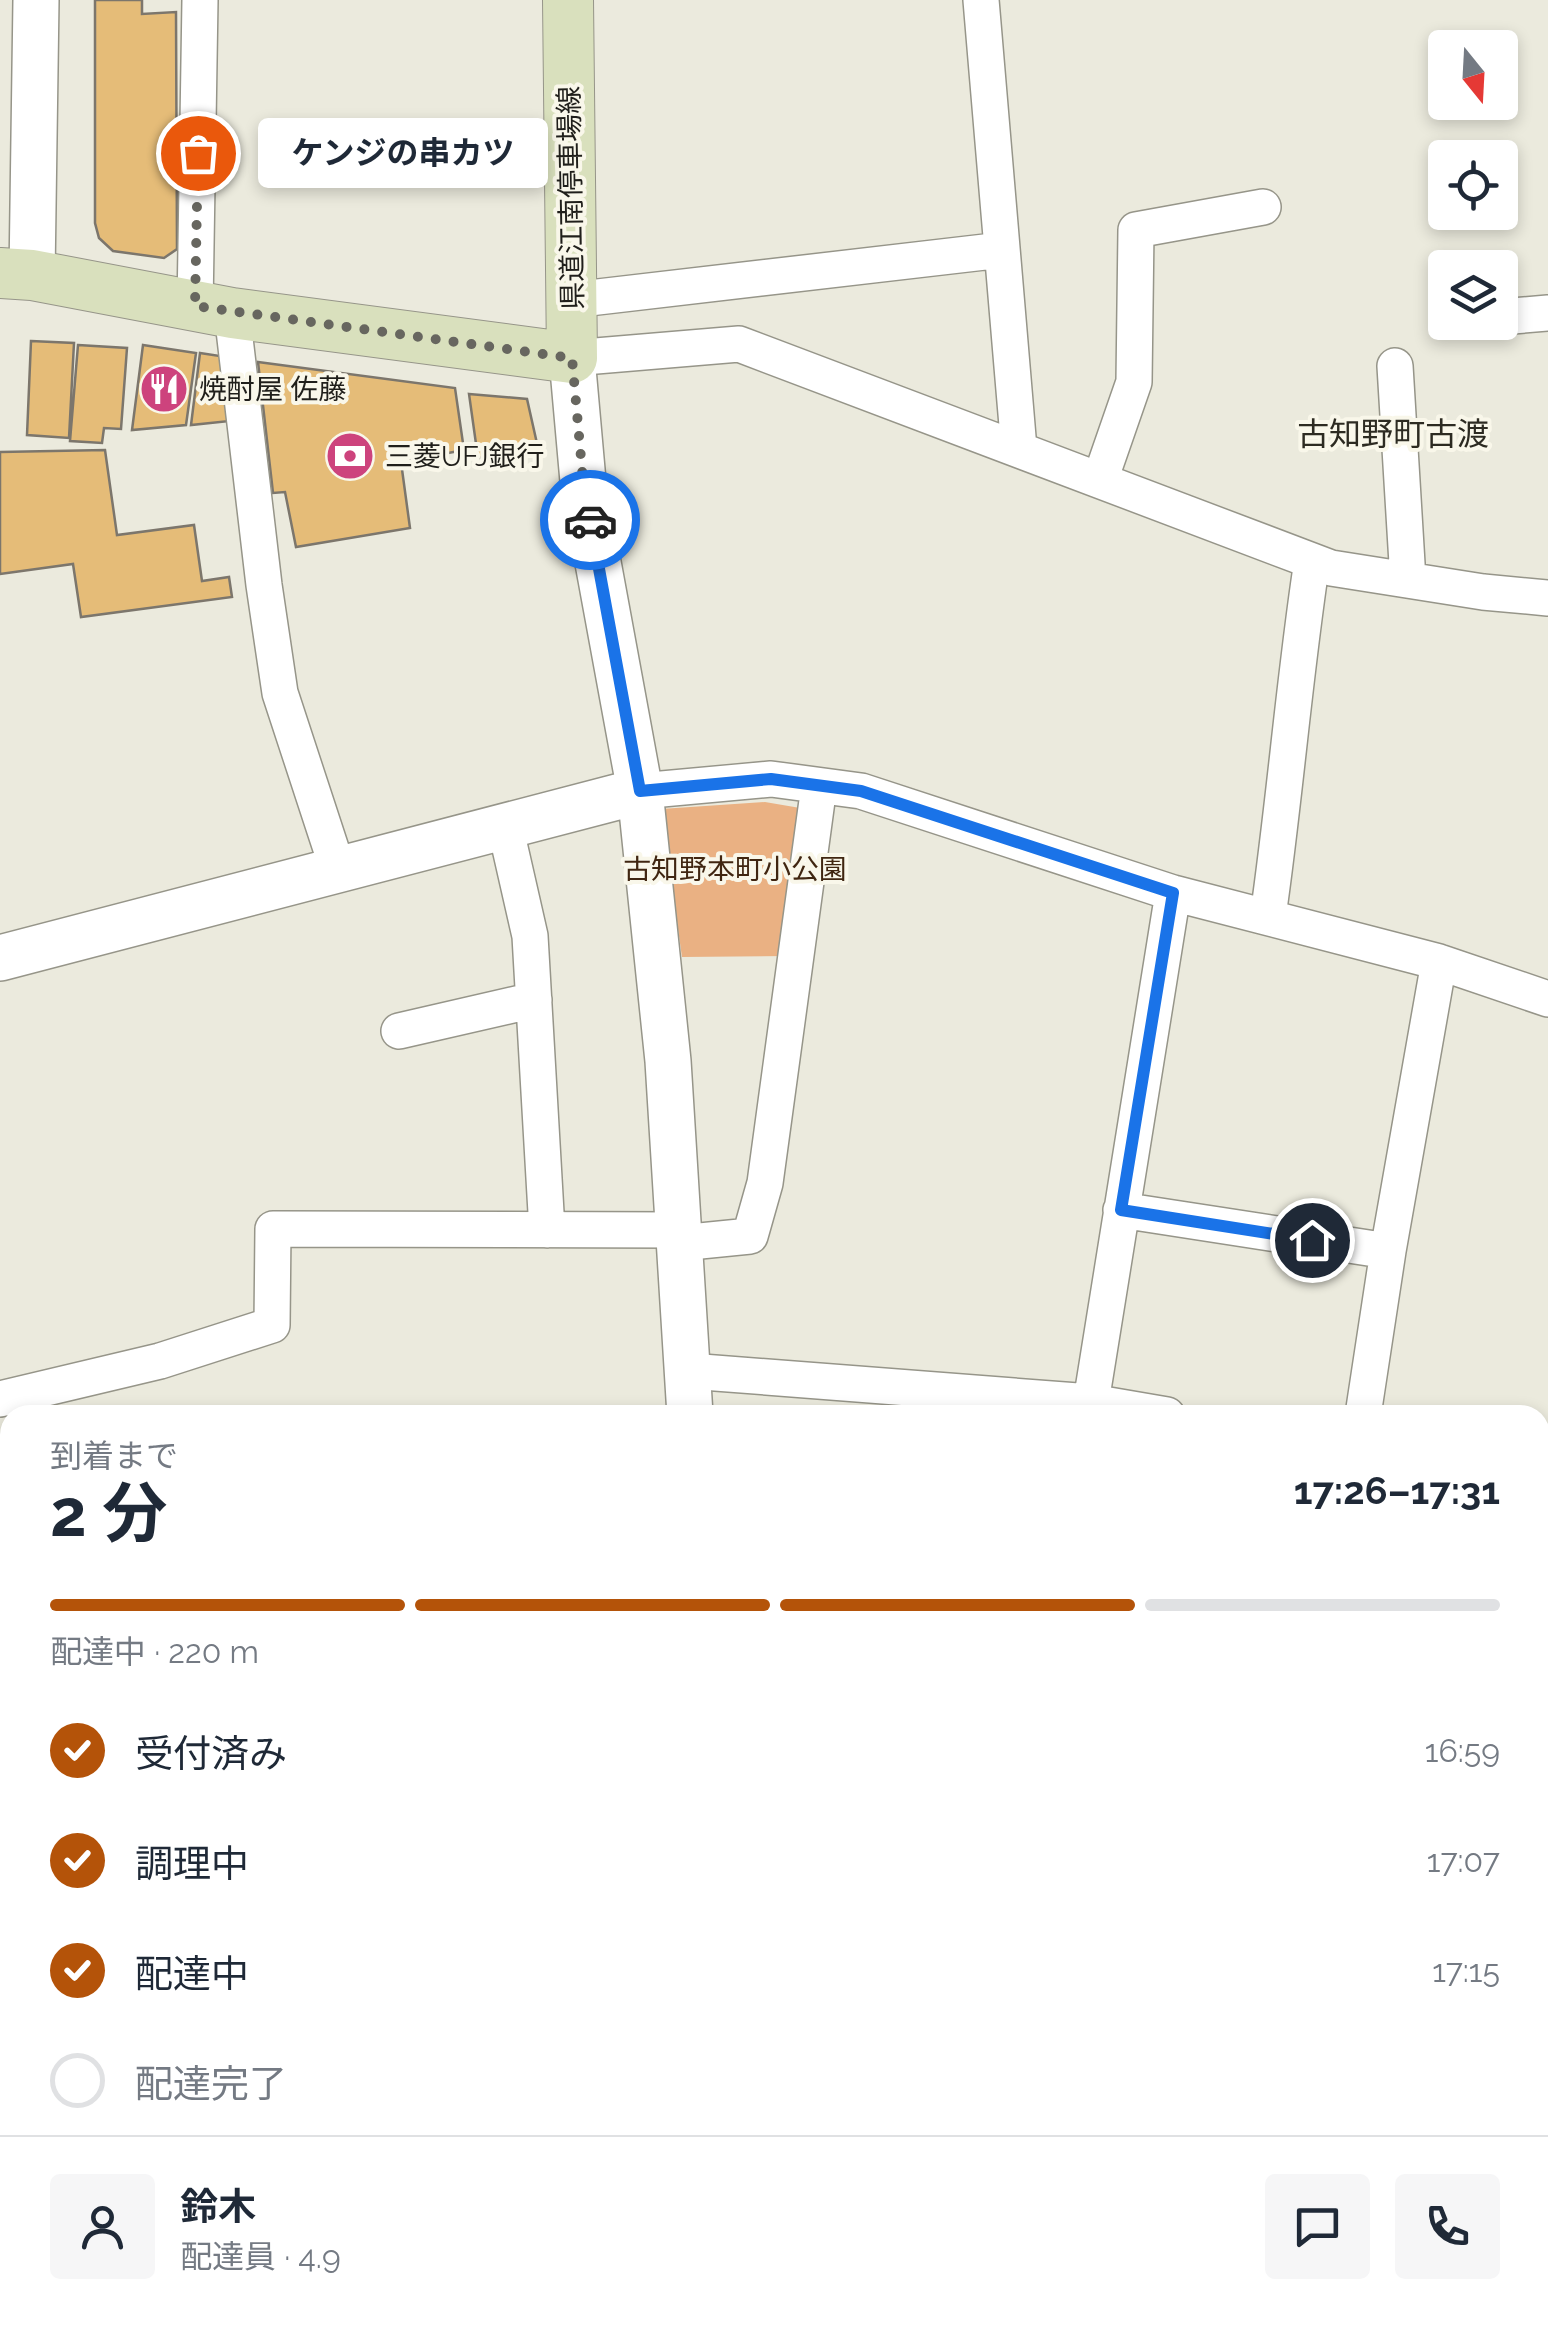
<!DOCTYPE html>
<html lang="ja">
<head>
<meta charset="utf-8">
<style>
  body { margin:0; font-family:Raleway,"Noto Sans JP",sans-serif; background:#f6f6f7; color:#1f2937; height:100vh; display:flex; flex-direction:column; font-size:38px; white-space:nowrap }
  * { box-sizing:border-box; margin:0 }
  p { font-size:32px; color:#747a83 }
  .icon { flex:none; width:55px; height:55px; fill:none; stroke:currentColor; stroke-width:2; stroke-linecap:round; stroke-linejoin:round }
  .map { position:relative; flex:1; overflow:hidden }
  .side { position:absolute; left:0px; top:1405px; width:1550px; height:932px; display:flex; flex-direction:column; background:#fff; border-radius:30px 30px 0 0; box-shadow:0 5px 15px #0003 }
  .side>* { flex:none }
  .needle { width:65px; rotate:162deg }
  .fabs { position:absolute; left:1428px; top:30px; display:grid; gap:20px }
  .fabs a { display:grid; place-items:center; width:90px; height:90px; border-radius:10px; background:#fff; box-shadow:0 5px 15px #0003; font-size:50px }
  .pin { position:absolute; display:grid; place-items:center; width:85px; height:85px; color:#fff; margin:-42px; border:5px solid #fff; border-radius:50%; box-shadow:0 2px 10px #0007 }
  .courier { position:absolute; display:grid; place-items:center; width:100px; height:100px; margin:-50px; border:8px solid #1a73e8; border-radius:50%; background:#fff; color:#222; box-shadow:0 2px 12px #0007 }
  .bubble { position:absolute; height:70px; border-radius:10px; background:#fff; box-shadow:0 5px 15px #0003; font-size:32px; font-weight:700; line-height:70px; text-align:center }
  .headline em { font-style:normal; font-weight:700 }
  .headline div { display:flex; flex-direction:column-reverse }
  .headline { display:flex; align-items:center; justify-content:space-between; height:170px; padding:0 50px }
  h1 { font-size:65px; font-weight:700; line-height:75px }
  .bar { display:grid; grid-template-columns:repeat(4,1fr); gap:15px 10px; align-content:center; height:120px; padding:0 50px }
  .bar i { height:12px; border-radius:8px; background:#e0e1e3 }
  .bar .active { background:#b45309 }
  .bar p { grid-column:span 4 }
  .line { display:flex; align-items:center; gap:25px; padding:0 50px; border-top:2px solid #e0e1e3 }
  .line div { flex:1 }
  .round { display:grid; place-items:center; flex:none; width:105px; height:105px; border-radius:10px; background:#f6f6f7 }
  ol { padding:0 50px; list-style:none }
  li { display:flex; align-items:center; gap:30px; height:110px }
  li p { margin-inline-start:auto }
  li .icon { padding:10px; border-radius:50%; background:#b45309; color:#fff; stroke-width:4 }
  li:last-child { color:#747a83 }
  li i { width:55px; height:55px; border:5px solid #e0e1e3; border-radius:50% }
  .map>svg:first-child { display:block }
  .green { fill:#eab183 }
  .building { fill:#e5bc78; stroke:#7c766c; stroke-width:2.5 }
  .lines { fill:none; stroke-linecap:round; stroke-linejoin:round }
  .minor-casing { stroke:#969589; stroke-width:38 }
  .tertiary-casing { stroke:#969589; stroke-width:48 }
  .secondary-casing { stroke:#969589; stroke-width:52 }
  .minor { stroke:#fff; stroke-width:35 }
  .tertiary { stroke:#fff; stroke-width:45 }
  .secondary { stroke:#d9e0bd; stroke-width:50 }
  .done { stroke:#67665f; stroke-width:10; stroke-dasharray:0 18 }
  .route { stroke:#1a73e8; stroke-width:12 }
  .labels { text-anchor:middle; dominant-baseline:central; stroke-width:8; stroke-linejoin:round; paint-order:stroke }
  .street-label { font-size:28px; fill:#201f1b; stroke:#f9f7ea }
  .poi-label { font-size:28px; fill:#201f1b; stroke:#f9f7ea; text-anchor:start }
  .park-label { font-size:28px; fill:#402611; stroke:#f9f7ea }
  .quarter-label { font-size:32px; fill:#2d2b22; stroke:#f9f7ea }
</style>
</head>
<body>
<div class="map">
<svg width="1548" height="2336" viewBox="0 0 1548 2336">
  <rect width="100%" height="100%" fill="#ebeadd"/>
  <!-- green -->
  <path class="green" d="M765 802 806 809 789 956 682 957 661 809Z"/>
  <!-- building -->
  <path class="building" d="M95 0H142V14L176 12 177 249 164 258 113 251 99 238 95 223Z
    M31 341 74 343 69 438 27 435Z
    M78 345 127 348 121 429 104 428 102 443 70 441Z
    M143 345 196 353 186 425 132 430Z
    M200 353 220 356 230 421 191 425Z
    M258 362 455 388 464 450 401 462 410 528 296 547 285 492 273 493Z
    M469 394 527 399 538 448 478 458Z
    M105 450 117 535 194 525 202 581 229 577 232 597 81 617 73 564 0 574V452Z"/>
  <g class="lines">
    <!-- minor casing -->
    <g class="minor-casing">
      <path id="minor" d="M981 0 1019 449
        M572 300 1002 250
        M195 307 200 0
        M232 313 264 585 280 693 338 870
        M1500 317 1548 313
        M572 358 739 344 1331 568 1483 592 1548 598
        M1395 366 1408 580
        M1100 480 1134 382 1136 230 1263 207
        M640 791 771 779 861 791 1173 893 1439 962 1548 999
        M505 826 530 936 547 1230
        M1268 916C1285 798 1294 679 1312 561
        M399 1031 534 1000
        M1121 1210 1388 1251
        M680 1243 750 1236 765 1183 819 786
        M689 1371 1091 1402 1167 1415
        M0 1399 160 1361 272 1325 273 1229 680 1230
        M1091 1402 1173 893
        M1363 1415 1388 1251 1439 962
        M1540 1470 1548 1472
        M1540 1621 1548 1579
        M0 1901 10 1900
        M0 2251H10
        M1113 2328 1158 2336
        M339 2336V2328
        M1083 2336 1085 2328
        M1391 2336 1393 2328"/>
    </g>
    <!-- tertiary casing -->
    <g class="tertiary-casing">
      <path id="tertiary" d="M32 275 36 0
        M572 358 583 481 640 791 668 1061 690 1415
        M0 958 640 791
        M679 2336V2328"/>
    </g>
    <!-- secondary casing -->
    <g class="secondary-casing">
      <path id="secondary" d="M0 273 32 275 232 313 572 358 568 0"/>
    </g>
    <!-- minor -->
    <use href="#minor" class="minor"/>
    <!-- tertiary -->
    <use href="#tertiary" class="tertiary"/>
    <!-- secondary -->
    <use href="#secondary" class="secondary"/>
  </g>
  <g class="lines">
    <!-- done -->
    <path class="done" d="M198 153 195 306 572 358 583 480 590 520"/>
    <!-- route -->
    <path class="route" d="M590 520 640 791 771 779 861 791 1173 893 1121 1210 1312 1240"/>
  </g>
  <!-- icons -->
  <defs>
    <g id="restaurant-disc" transform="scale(2.5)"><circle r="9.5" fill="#cd437d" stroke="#f9f7ea"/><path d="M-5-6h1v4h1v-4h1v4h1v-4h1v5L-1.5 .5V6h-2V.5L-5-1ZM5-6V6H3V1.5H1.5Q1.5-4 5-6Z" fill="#fff"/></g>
    <g id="bank-disc" transform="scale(2.5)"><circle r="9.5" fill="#cd437d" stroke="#f9f7ea"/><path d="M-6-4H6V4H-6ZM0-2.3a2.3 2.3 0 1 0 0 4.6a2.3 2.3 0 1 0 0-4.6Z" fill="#fff"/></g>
  </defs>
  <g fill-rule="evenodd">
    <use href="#restaurant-disc" x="164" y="389"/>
    <use href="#bank-disc" x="350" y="456"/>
  </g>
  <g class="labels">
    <!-- street labels -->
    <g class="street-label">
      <text transform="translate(571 198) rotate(-91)">県道江南停車場線</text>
    </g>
    <!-- poi labels -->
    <g class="poi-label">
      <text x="199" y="389">焼酎屋 佐藤</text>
      <text x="385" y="456">三菱UFJ銀行</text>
    </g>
    <!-- park labels -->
    <g class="park-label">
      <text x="735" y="869">古知野本町小公園</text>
    </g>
    <!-- quarter labels -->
    <g class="quarter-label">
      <text x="1393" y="433">古知野町古渡</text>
    </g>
  </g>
</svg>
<div class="fabs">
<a><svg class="needle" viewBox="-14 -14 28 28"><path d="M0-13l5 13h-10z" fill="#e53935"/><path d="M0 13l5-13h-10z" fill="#747a83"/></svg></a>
<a><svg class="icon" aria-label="locate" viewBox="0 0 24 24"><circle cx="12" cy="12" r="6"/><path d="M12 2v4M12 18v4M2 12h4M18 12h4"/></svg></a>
<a><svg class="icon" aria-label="layers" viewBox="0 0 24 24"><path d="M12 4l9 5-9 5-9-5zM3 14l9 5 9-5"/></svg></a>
</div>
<div class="pin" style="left:198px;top:153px;background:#ea580c"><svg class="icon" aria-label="bag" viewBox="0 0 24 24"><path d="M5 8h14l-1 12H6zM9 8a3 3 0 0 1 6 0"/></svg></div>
<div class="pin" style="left:1312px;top:1240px;background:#1f2937"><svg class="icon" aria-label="home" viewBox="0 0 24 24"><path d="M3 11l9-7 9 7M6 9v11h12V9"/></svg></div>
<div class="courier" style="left:590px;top:520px"><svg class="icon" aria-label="car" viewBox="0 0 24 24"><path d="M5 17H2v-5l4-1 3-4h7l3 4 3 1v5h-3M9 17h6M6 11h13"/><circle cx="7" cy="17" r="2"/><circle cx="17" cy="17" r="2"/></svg></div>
<div class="bubble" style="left:258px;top:118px;width:290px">ケンジの串カツ</div>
<section class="side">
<div class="headline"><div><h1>2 分</h1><p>到着まで</p></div><em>17:26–17:31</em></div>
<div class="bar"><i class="active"></i><i class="active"></i><i class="active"></i><i></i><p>配達中 · 220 m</p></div>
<ol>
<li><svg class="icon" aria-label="check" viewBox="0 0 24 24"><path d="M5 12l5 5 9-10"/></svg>受付済み<p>16:59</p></li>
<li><svg class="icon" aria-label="check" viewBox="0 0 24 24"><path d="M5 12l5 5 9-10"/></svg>調理中<p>17:07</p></li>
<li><svg class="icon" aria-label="check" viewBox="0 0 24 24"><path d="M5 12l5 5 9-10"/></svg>配達中<p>17:15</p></li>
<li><i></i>配達完了</li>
</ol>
<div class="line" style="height:180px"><a class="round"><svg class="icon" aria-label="person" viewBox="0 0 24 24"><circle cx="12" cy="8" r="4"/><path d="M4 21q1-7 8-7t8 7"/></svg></a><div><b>鈴木</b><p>配達員 · 4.9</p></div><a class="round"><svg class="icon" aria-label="chat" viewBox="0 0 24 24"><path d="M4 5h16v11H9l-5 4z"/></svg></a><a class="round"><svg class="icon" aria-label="phone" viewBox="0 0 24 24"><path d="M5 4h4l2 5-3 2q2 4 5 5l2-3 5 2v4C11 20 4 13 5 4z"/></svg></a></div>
</section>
</div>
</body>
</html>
